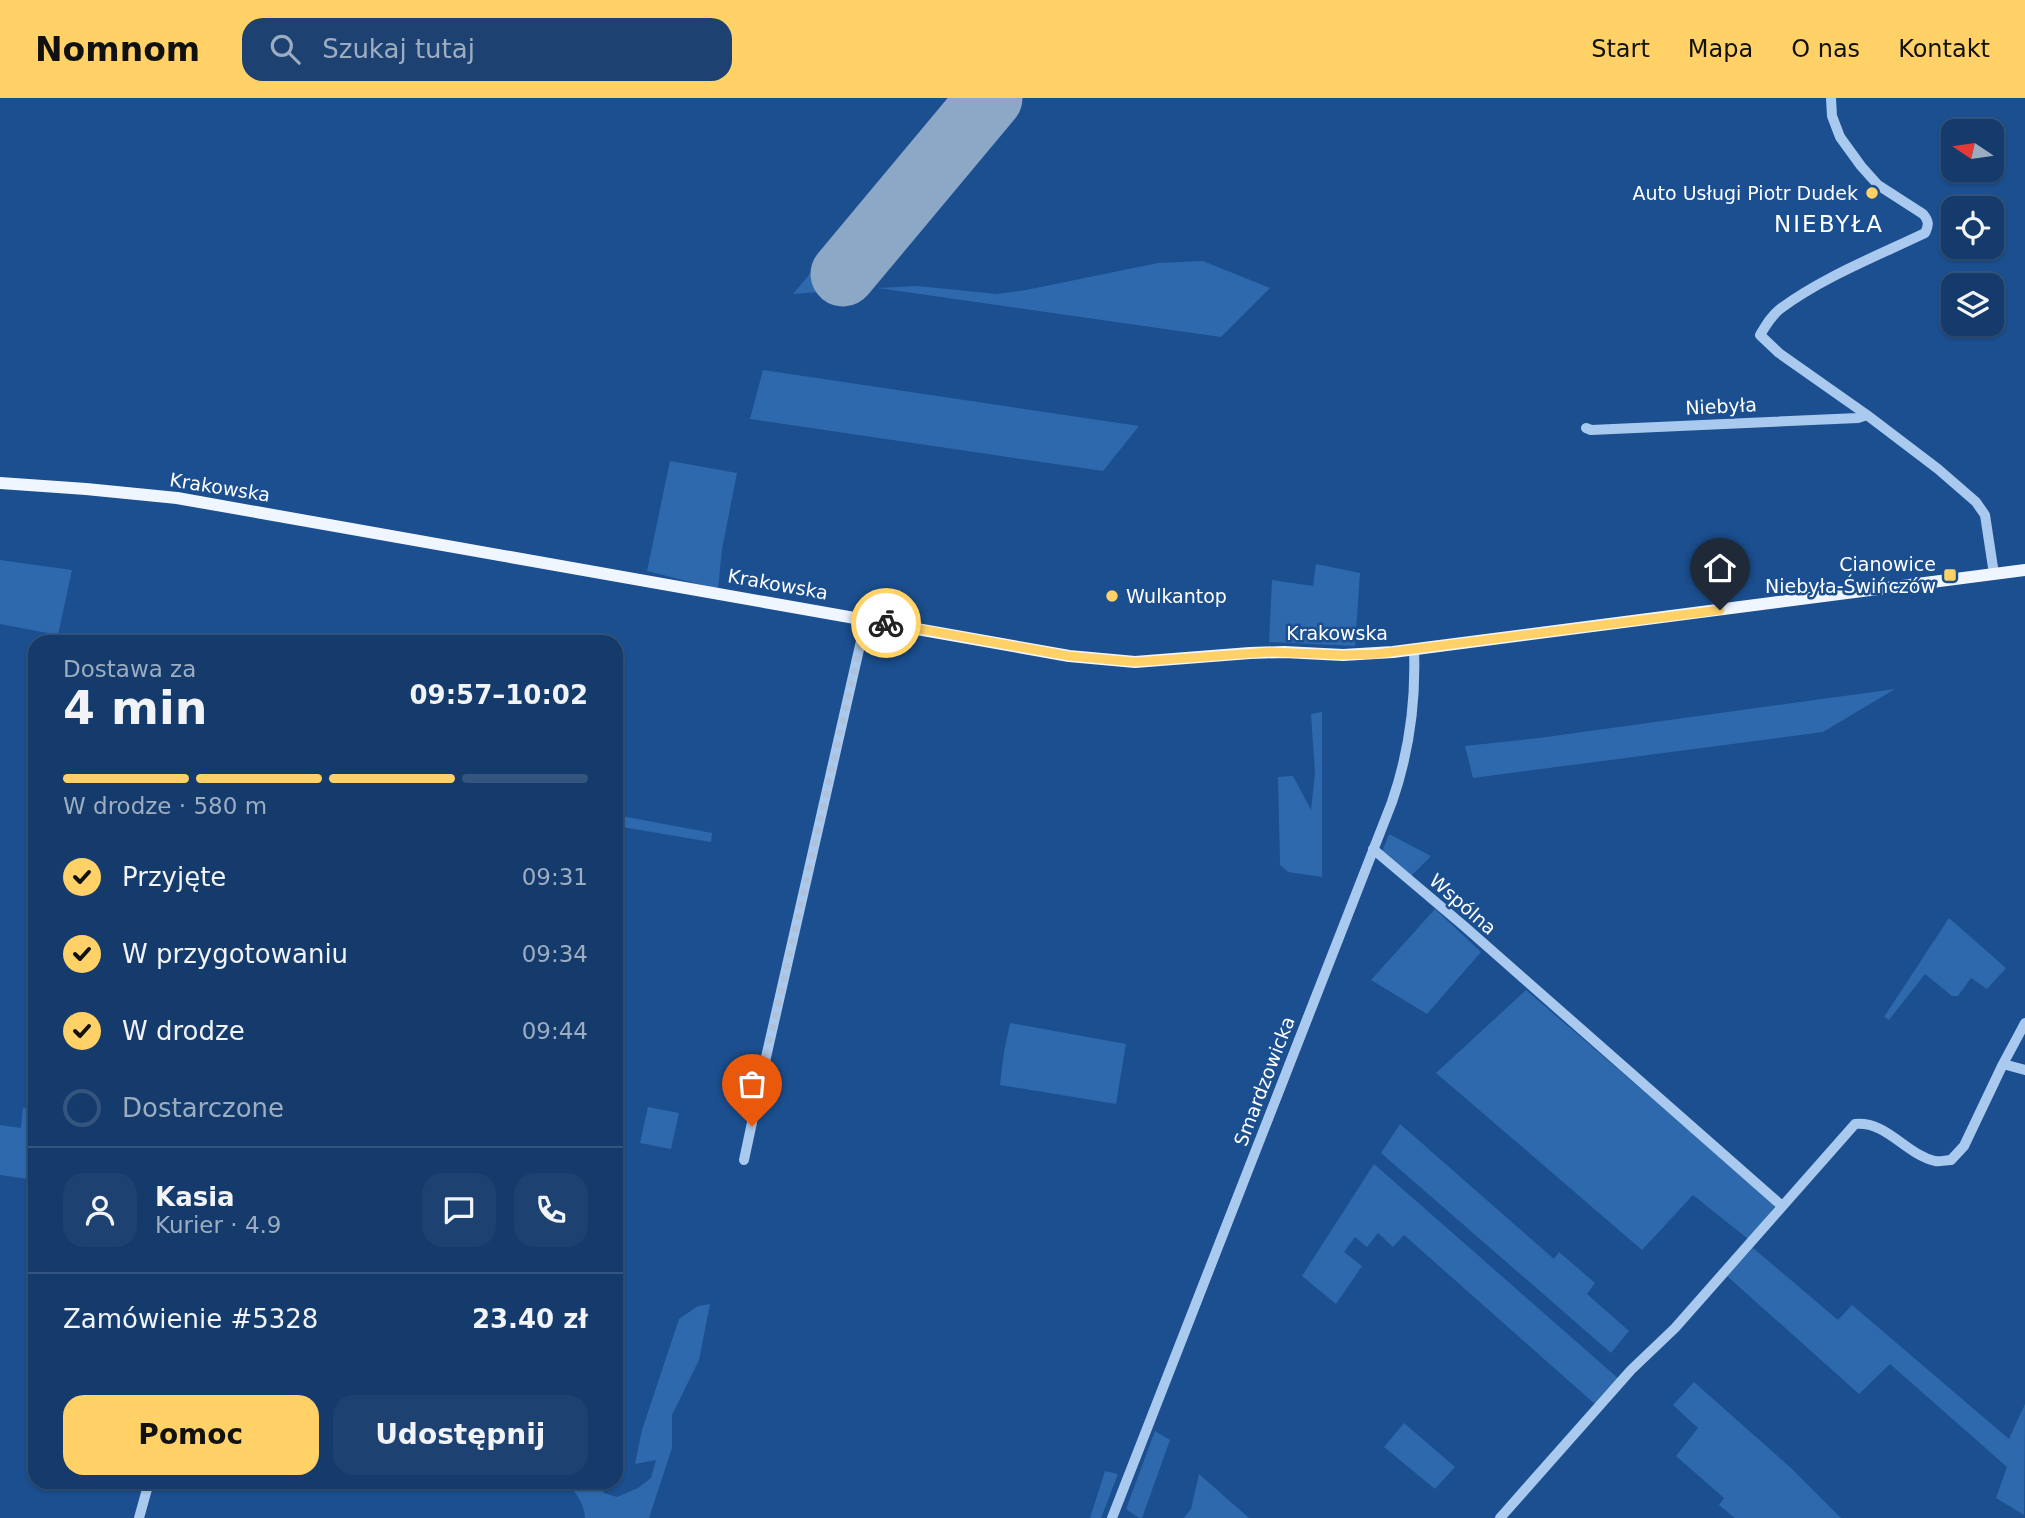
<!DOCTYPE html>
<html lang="pl">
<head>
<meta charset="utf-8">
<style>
  body { margin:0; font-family:"DejaVu Sans",sans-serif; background:#1d4271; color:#f1f3f6; height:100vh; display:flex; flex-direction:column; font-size:26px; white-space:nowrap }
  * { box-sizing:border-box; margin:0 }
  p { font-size:23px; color:#9dadc1 }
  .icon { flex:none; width:38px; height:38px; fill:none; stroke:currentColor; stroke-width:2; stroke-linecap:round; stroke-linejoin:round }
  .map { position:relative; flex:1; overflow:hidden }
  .details { position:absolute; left:28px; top:537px; width:595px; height:854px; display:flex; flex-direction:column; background:#143b6b; border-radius:21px; box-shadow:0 2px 5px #0004,0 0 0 2px #33557e }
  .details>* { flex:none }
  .needle { width:46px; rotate:283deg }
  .tools { position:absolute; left:1941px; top:21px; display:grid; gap:14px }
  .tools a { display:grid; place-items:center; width:63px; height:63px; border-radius:14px; background:#143b6b; box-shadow:0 2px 5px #0004,0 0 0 2px #33557e; font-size:35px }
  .pin { position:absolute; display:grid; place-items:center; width:60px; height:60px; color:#fff; margin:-72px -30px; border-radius:50% 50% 50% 0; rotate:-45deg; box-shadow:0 0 7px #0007 }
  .pin .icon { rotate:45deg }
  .courier { position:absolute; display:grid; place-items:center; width:70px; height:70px; margin:-35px; border:5px solid #ffd166; border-radius:50%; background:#fff; color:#222; box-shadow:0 2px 9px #0007 }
  .head em { font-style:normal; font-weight:700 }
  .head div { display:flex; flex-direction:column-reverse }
  .head { display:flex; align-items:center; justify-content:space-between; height:119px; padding:0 35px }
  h1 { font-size:46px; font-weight:700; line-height:52px }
  .bar { display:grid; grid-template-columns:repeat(4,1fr); gap:10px 7px; align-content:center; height:84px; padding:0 35px }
  .bar i { height:9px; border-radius:5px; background:#33557e }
  .bar .on { background:#ffd166 }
  .bar p { grid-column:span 4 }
  .line { display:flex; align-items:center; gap:18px; padding:0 35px; border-top:2px solid #33557e }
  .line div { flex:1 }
  .round { display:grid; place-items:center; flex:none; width:74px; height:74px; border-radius:21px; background:#1d4271 }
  ol { padding:0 35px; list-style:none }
  li { display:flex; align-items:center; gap:21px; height:77px }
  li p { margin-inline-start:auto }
  li .icon { padding:7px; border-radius:50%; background:#ffd166; color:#111; stroke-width:4 }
  li:last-child { color:#9dadc1 }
  li i { width:38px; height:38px; border:4px solid #33557e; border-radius:50% }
  .cta { display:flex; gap:14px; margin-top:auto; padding:14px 35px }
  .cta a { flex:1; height:80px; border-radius:21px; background:#ffd166; color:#111; font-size:28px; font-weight:700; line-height:80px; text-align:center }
  .cta a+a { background:#1d4271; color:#f1f3f6 }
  header { display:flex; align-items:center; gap:42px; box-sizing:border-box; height:98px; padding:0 35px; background:#ffd166; color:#111 }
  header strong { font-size:33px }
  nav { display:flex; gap:38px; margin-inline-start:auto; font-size:24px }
  .search { width:490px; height:63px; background:#1d4271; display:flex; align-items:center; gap:18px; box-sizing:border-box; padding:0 24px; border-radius:21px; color:#9dadc1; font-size:26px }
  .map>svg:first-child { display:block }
  .green { fill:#2e69ad }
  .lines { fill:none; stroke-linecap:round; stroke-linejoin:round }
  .runway { stroke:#8da7c7; stroke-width:65 }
  .minor { stroke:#a9c9ee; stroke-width:10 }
  .major { stroke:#f0f6ff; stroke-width:12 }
  .done { stroke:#afc1d8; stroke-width:7; stroke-dasharray:0 12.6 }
  .route { stroke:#ffd166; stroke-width:9 }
  .poi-dot { fill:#ffd166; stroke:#1b4f8f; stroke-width:2.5 }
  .labels { text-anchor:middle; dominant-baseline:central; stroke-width:5; stroke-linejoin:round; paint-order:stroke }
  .poi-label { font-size:19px; fill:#fff; stroke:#1b4f8f; text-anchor:end }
  .street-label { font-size:19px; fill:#fff; stroke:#1b4f8f }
  .quarter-label { font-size:23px; letter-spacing:2px; fill:#fff; stroke:#1b4f8f }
</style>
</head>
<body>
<header>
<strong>Nomnom</strong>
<div class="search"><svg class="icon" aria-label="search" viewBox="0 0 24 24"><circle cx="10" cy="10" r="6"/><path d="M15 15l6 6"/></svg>Szukaj tutaj</div>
<nav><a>Start</a><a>Mapa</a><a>O nas</a><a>Kontakt</a></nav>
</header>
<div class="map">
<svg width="2025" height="1420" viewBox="0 0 2025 1420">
  <rect width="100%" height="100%" fill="#1b4f8f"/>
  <!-- green -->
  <path class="green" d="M957 0H1023L863 191 793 196Z
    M1203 163 1270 190 1221 239 878 190 917 188 997 196 1026 192 1158 165Z
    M763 272 1139 328 1103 373 750 321Z
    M670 363 737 375 722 451 718 491 647 473Z
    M0 462 72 472 58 537 0 526Z
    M1316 466 1360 475 1355 548 1269 544 1272 482 1313 488Z
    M1895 591 1823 634 1473 680 1465 648 1539 640Z
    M1322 614V779L1288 774 1280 767 1278 679 1293 678 1311 712 1315 675 1311 616Z
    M616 717 712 735 711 744 616 728Z
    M1389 736 1431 758 1411 778 1382 754Z
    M1435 811 1481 854 1427 916 1371 882Z
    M1949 820 2006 870 1987 891 1971 880 1958 898H1952L1925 876 1889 922 1884 919Z
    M1526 892 1776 1107 1748 1141 1693 1097 1642 1152 1436 975Z
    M1010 925 1126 946 1116 1006 1000 987 1004 954Z
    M648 1009 679 1015 671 1051 640 1045Z
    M23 1010 35 1012V1082L0 1077V1027L21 1030Z
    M1400 1026 1554 1161 1559 1154 1595 1185 1587 1196 1629 1233 1611 1255 1381 1055Z
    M1374 1066 1619 1281 1596 1307 1404 1137 1393 1149 1378 1135 1367 1149 1355 1139 1344 1154 1362 1168 1336 1206 1302 1178Z
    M1753 1150 1838 1222 1852 1207 2009 1341 2025 1306 2024 1417 1996 1400 2007 1369 1890 1266 1859 1296 1727 1178Z
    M710 1206 699 1262 672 1317V1350L649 1420H585C585 1406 575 1394 566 1384H600L604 1395 617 1399 638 1390 651 1380 656 1362 635 1366 642 1332 679 1221 698 1208Z
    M1694 1284 1791 1370 1841 1420H1735L1719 1407 1724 1400 1676 1358 1698 1330 1673 1307Z
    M1404 1325 1455 1369 1435 1391 1384 1349Z
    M1155 1333 1170 1342 1142 1420H1139L1126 1411Z
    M1105 1373 1118 1376 1101 1420H1090Z
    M1199 1376 1249 1420H1184L1191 1411Z"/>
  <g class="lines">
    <!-- runway -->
    <path class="runway" d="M843 176 990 0"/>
    <!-- minor -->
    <path class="minor" d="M1831 0 1832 18 1840 39 1861 68 1878 87 1923 116C1929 123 1929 127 1925 135 1877 158 1823 179 1780 211 1771 218 1766 227 1760 237L1779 255 1867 317 1938 371 1976 404 1985 417 1994 476
      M1586 330 1591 332 1858 320 1867 317
      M1373 751 1464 828 1782 1108
      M2003 966 2025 972
      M744 1062 764 968 866 521
      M139 1420 149 1384
      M1112 1420 1392 704C1409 655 1416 604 1414 552
      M1500 1420 1631 1272 1675 1230 1855 1026C1887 1023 1905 1056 1935 1063 1940 1064 1946 1062 1951 1062L1964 1048 2003 966 2025 925"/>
    <!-- major -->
    <path class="major" d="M0 385 86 391 177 400 1069 558 1135 564 1250 555 1284 554 1343 557 1393 554 2025 472"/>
  </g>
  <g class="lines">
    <!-- done -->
    <path class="done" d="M752 1028 764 968 866 521 886 525"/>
    <!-- route -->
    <path class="route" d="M886 525 1069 558 1135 564 1269 554 1343 557 1376 556 1720 512"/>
  </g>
  <!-- markers -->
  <g class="poi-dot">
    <circle cx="1872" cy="95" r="7"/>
    <rect x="1943" y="470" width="14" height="14" rx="3.5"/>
    <circle cx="1112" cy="498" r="7"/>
  </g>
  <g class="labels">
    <!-- poi labels -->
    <g class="poi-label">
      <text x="1858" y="95">Auto Usługi Piotr Dudek</text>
      <text x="1936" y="466">Cianowice<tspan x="1936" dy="22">Niebyła-Świńczów</tspan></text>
      <text x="1126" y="498" text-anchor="start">Wulkantop</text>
    </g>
    <!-- street labels -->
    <g class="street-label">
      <text transform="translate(1721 308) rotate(-3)">Niebyła</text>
      <text transform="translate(220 389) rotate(9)">Krakowska</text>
      <text transform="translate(778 486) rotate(10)">Krakowska</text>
      <text x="1337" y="535">Krakowska</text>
      <text transform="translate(1463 806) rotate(41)">Wspólna</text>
      <text transform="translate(1264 983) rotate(-69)">Smardzowicka</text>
    </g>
    <!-- quarter labels -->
    <g class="quarter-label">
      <text x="1829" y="126">NIEBYŁA</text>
    </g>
  </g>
</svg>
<div class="tools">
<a><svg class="needle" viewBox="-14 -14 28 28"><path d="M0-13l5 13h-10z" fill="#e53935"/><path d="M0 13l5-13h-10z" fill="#9dadc1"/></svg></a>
<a><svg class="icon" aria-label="locate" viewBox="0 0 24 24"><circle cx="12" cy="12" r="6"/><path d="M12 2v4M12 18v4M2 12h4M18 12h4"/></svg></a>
<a><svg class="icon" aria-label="layers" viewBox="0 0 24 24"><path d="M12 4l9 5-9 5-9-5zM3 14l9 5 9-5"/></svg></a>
</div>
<div class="pin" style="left:752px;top:1028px;background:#ea580c"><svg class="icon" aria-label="bag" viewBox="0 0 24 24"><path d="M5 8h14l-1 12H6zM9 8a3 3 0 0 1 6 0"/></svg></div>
<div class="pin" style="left:1720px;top:512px;background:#1f2937"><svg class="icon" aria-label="home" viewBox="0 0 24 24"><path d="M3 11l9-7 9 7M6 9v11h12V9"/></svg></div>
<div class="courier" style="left:886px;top:525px"><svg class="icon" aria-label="bike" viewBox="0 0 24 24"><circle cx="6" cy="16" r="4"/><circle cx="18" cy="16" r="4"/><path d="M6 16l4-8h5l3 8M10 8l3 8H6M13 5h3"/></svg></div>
<section class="details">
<div class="head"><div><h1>4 min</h1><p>Dostawa za</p></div><em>09:57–10:02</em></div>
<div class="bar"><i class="on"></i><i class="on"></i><i class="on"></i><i></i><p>W drodze · 580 m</p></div>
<ol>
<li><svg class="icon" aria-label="check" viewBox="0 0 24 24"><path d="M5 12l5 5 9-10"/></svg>Przyjęte<p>09:31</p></li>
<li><svg class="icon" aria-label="check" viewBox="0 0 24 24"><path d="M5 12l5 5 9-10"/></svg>W przygotowaniu<p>09:34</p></li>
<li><svg class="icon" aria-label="check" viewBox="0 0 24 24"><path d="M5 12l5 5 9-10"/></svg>W drodze<p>09:44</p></li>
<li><i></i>Dostarczone</li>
</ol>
<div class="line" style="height:126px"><a class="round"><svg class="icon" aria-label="person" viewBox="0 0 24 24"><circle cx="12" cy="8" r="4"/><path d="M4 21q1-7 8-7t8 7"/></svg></a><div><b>Kasia</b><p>Kurier · 4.9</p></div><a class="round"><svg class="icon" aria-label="chat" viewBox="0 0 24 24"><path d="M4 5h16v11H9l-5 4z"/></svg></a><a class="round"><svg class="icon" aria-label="phone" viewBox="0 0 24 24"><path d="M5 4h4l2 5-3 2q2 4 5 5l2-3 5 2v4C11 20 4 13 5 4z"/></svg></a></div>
<div class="line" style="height:91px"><div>Zamówienie #5328</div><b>23.40 zł</b></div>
<div class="cta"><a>Pomoc</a><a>Udostępnij</a></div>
</section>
</div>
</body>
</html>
